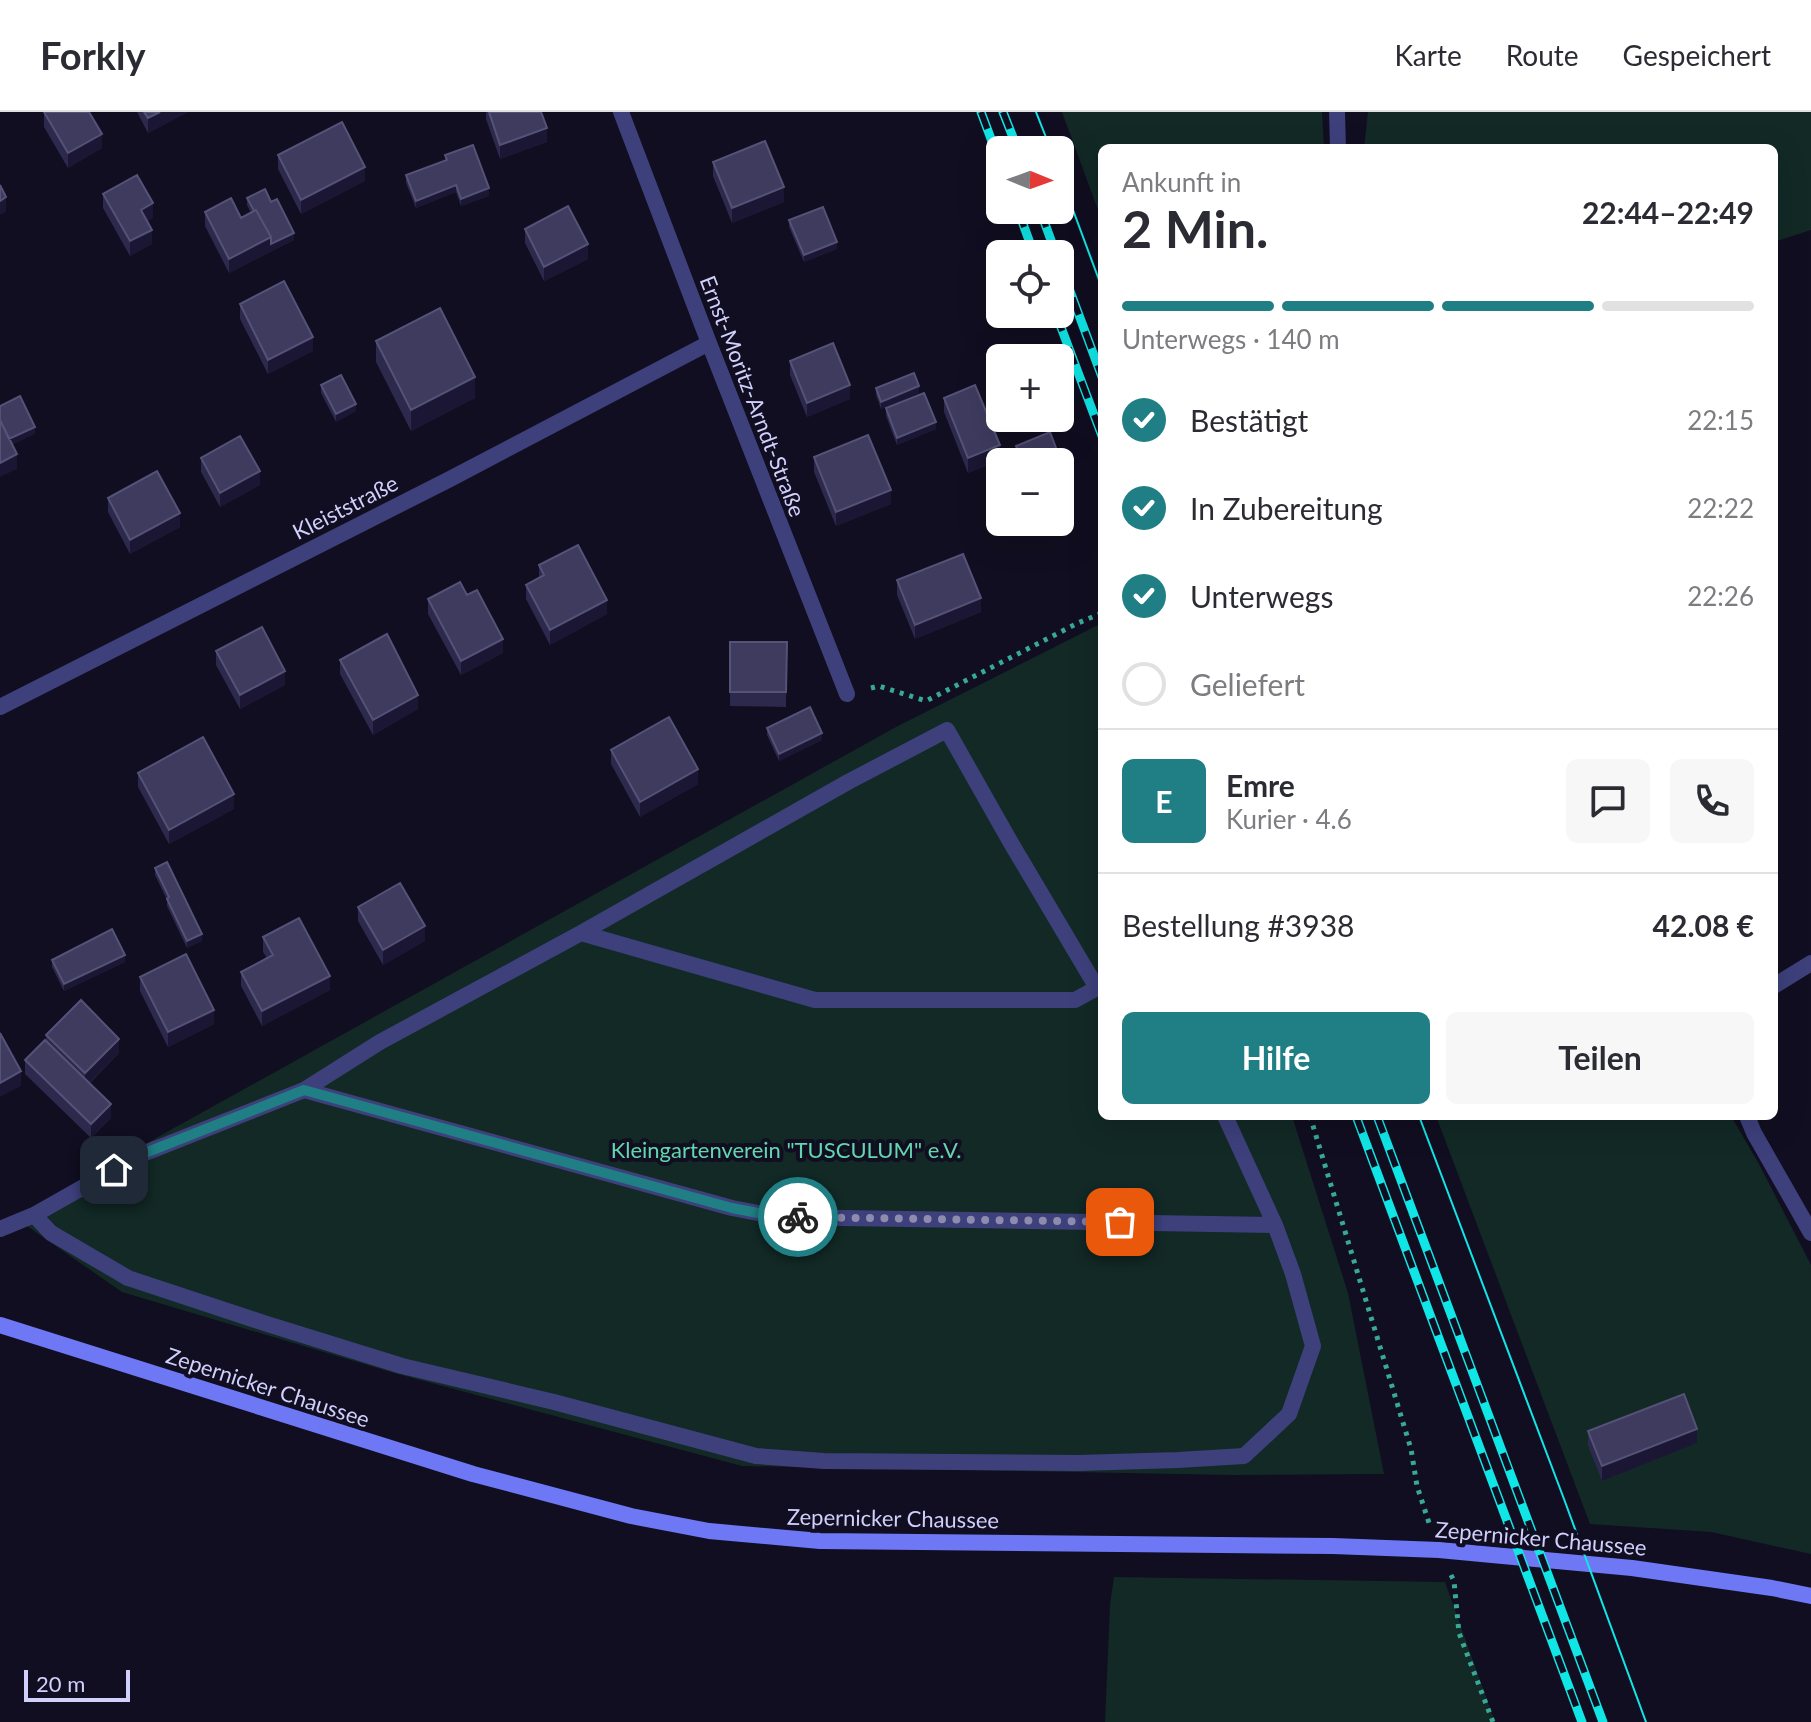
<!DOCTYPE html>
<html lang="de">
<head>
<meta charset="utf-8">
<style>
  body { margin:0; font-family:Lato,sans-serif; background:#f7f7f7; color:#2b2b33; height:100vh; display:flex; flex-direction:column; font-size:30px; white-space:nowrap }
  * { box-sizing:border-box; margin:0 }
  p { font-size:26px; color:#7c7c81 }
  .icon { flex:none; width:44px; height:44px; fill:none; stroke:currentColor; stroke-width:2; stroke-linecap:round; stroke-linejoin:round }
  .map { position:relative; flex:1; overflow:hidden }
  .details { position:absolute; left:1098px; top:32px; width:680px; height:976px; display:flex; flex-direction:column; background:#fff; border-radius:12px; box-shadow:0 8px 32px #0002 }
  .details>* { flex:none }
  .needle { width:52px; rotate:91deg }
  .fabs { position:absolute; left:986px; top:24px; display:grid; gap:16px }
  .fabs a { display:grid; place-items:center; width:88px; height:88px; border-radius:12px; background:#fff; box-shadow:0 8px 32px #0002; font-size:40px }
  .scale { position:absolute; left:24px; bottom:20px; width:106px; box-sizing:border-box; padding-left:8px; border:4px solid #d1d0fc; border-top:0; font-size:22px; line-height:28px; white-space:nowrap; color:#d1d0fc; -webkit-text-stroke:6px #100e20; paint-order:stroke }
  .pin { position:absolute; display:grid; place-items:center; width:68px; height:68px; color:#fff; margin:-34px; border-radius:16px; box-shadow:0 4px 12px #0006 }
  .courier { position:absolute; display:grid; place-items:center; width:80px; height:80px; margin:-40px; border:6px solid #1f7f84; border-radius:50%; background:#fff; color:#222; box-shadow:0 2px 10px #0007 }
  .headline em { font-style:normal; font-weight:700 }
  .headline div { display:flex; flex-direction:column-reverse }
  .headline { display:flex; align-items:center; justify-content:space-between; height:136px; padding:0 24px }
  h1 { font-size:52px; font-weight:700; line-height:60px }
  .bar { display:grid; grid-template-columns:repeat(4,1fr); gap:12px 8px; align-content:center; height:96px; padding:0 24px }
  .bar i { height:10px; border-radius:6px; background:#e1e1e2 }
  .bar .active { background:#1f7f84 }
  .bar p { grid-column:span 4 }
  .line { display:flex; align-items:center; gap:20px; padding:0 24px; border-top:2px solid #e1e1e2 }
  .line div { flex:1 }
  .round { display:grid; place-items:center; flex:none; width:84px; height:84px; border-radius:12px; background:#f7f7f7 }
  ol { padding:0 24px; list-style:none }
  li { display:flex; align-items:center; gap:24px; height:88px }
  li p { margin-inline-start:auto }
  li .icon { padding:8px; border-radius:50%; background:#1f7f84; color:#fff; stroke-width:4 }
  li:last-child { color:#7c7c81 }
  li i { width:44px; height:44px; border:4px solid #e1e1e2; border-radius:50% }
  .cta { display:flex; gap:16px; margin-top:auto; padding:16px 24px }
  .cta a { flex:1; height:92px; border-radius:12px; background:#1f7f84; color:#fff; font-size:32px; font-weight:700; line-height:92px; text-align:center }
  .cta a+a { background:#f7f7f7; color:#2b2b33 }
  header { display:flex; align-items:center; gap:48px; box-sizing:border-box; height:112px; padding:0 40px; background:#fff; border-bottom:2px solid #e1e1e2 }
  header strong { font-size:38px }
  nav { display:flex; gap:44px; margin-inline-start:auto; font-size:28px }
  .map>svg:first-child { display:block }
  .green { fill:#122926 }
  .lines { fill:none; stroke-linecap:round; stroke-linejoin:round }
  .path { stroke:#37a998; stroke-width:5; stroke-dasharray:4 6; stroke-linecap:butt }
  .lane { stroke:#3d407b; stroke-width:16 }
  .street { stroke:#3d407b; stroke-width:16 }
  .secondary { stroke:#6e78f5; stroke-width:16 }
  .tram { stroke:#11e6e7; stroke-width:2 }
  .rail-casing { stroke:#11e6e7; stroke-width:9 }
  .rail { stroke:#100e20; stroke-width:6; stroke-dasharray:18; stroke-linecap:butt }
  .wall { fill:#2c294c }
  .shaded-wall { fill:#1a1633 }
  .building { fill:#3e3b5f; stroke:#555278; stroke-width:2 }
  .done { stroke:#8d8caf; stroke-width:8; stroke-dasharray:0 14.4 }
  .route { stroke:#1f7f84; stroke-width:10 }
  .labels { text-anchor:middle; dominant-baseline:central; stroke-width:8; stroke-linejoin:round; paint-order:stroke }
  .street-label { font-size:22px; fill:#d1d0fc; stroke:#100e20 }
  .park-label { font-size:22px; fill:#62d6ae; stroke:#100e20 }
</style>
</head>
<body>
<header>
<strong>Forkly</strong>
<nav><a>Karte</a><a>Route</a><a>Gespeichert</a></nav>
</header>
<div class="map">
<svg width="1811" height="1610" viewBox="0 0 1811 1610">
  <rect width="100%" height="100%" fill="#100e20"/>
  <!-- green -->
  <path class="green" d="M1062 0H1322L1324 36H1102V109Z
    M1368 0H1811V118L1774 130V36H1364Z
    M1102 511V1004H1292L1348 1181 1384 1362 1233 1363 742 1354 394 1261 122 1180 14 1105 896 615Z
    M1436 1004H1731L1759 1052 1811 1153V1442L1711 1420 1590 1412Z
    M1114 1465 1445 1470 1495 1610H1105L1110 1493Z"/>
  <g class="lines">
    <!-- path -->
    <path class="path" d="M871 576 879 574 926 589 1078 511 1102 501
      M1310 1004 1411 1337 1417 1374 1430 1414
      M1451 1463 1454 1469 1459 1521 1493 1610"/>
    <!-- lane -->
    <path class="lane" d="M581 821 815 888H1075L1097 876
      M304 978 732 1096 779 1105 1275 1113
      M34 1103 51 1121 128 1166 264 1211 402 1254 554 1290 756 1344 824 1349 1079 1351 1178 1348 1244 1344 1289 1302 1313 1234 1293 1162 1275 1113 1225 1004
      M0 1117 34 1103 140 1043 304 978 380 930 581 821 848 670 947 618 1011 731 1097 876 1102 873"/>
    <!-- street -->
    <path class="street" d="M621 0 709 231 847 582
      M1337 0 1338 36
      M0 595 450 367 709 231
      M1774 874 1811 851
      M1747 1004 1754 1021 1811 1121"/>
    <!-- secondary -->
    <path class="secondary" d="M0 1213 473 1362 631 1404 709 1419 820 1429 1333 1434 1439 1438 1632 1456 1772 1476 1811 1484"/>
    <!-- tram -->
    <path class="tram" d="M1036 0 1051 38
      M1060 63 1102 176
      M1419 1004 1564 1387 1646 1610"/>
    <!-- rail casing -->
    <g class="rail-casing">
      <path id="rail" d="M981 0 1000 51
        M1003 0 1018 38
        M1018 98 1034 142
        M1040 98 1056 142
        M1060 152 1102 265
        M1056 202 1102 324
        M1356 1004 1582 1610
        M1377 1004 1603 1610"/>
    </g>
    <!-- rail -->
    <use href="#rail" class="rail"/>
  </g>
  <!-- wall -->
  <path class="wall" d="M44 0 102 36 68 56 44 15Z
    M137 0H188L148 21Z
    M486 0H541L547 30 500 47 486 7Z
    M278 43 365 69 301 102 278 57Z
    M445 43 489 84 461 94 456 80 416 96 406 71V63L445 49Z
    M713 50 784 90 732 111 713 64Z
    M103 82 153 106 147 109 152 132 130 144 103 96Z
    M247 86 294 128 229 161 205 114V100L241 106 251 101 247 93Z
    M789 108 837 137 804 150 789 115Z
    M525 117 588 147 544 169 525 131Z
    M240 192 313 239 268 262 240 207Z
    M376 229 475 286 411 319 376 250Z
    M790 249 850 287 807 305 790 263Z
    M321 273 356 299 336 310 321 281Z
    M876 276 919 281 881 297 876 283Z
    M944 286 1000 348 968 361 944 300Z
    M886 296 936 317 897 333 886 304Z
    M1050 320 1064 357V371L1060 373V350H1017L1016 348V334Z
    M814 345 891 392 836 414 814 360Z
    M201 346 260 373 220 395 201 360Z
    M108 386 180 415 130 442 108 400Z
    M539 453 607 502 550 533 526 487V473L539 466Z
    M897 468 981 500 915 527 897 483Z
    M467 483 503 541 461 563 428 502V487Z
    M730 530H787L786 595 730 594Z
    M216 539 285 573 240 597 216 553Z
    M340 548 418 597 373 623 340 562Z
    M767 616 822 628 779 649 767 623Z
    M611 638 698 672 640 705 611 652Z
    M138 661 234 697 169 732 138 675Z
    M155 756 202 829 187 836 167 794V788L155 763Z
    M358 795 425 829 383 853 358 809Z
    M263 825 330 878 262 914 241 874V860L267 846 263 840Z
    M52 848 125 850 64 879 52 855Z
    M140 865 214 912 168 935 140 879Z
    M46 923 119 941 90 971 111 1006 91 1026 25 962V948L46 929Z
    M1588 1319 1697 1331 1602 1369 1588 1334Z"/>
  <!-- shaded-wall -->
  <path class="shaded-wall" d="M160 0H188L148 21V6Z
    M547 16V30L500 47V33Z
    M102 22V36L68 56V41Z
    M365 55V69L301 102V88Z
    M456 73V80L416 96V89Z
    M784 75V90L732 111V96Z
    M489 76V84L461 94V87Z
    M6 85V100L0 103V89Z
    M153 91V106L141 113V98Z
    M152 118V132L130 144V129Z
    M294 121V128L229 161V147L271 125Z
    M837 130V137L804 150V143Z
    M588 132V147L544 169V155Z
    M313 225V239L268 262V248Z
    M475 265V286L411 319V298Z
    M850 273V287L807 305V291Z
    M919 274V281L881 297V290Z
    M356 292V299L336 310V302Z
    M936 310V317L897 333V326Z
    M35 315V322L6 336V329Z
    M1000 333V348L968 361V346Z
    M17 342V357L0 365V351Z
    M1064 357V371L1060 373V359Z
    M260 359V373L220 395V381Z
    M891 378V392L836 414V400Z
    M180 401V415L130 442V428Z
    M981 486V500L915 527V513Z
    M607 488V502L550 533V518Z
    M503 527V541L461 563V549Z
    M285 559V573L240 597V583Z
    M418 583V597L373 623V608Z
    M822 621V628L779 649V642Z
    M698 657V672L640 705V690Z
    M234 682V697L169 732V718Z
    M425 814V829L383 853V838Z
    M202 822V829L187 836V829Z
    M125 843V850L64 879V872Z
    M330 864V878L262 914V899Z
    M214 898V912L168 935V920Z
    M119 927V941L85 975V961Z
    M21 959V974L0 985V971Z
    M111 992V1006L91 1026V1012Z
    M1697 1317V1331L1602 1369V1354Z"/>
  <!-- building -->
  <path class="building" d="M44 0H89L102 22 68 41Z
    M144 0H160L148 6Z
    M489 0H541L547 16 500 33Z
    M342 10 365 55 301 88 278 43Z
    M765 29 784 75 732 96 713 50Z
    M473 33 489 76 461 87 456 73 416 89 406 63 447 48 445 43Z
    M137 63 153 91 141 98 152 118 130 129 103 82Z
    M0 73 6 85 0 89Z
    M265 77 271 90 277 87 294 121 271 132V125L256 98 254 99 247 86Z
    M231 86 241 106 256 98 271 125 229 147 205 100Z
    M568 94 588 132 544 155 525 117Z
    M823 95 837 130 804 143 789 108Z
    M284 169 313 225 268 248 240 192Z
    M440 196 475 265 411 298 376 229Z
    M833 231 850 273 807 291 790 249Z
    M914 261 919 274 881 290 876 276Z
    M341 263 356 292 336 302 321 273Z
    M975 273 1000 333 968 346 944 286Z
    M924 281 936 310 897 326 886 296Z
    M20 284 35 315 9 327 0 308V294Z
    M0 308 17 342 0 351Z
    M1050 320 1064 357 1060 359V350H1023L1016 334Z
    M868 323 891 378 836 400 814 345Z
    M240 324 260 359 220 381 201 346Z
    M157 359 180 401 130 428 108 386Z
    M578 433 607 488 550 518 526 473 544 463 539 453Z
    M963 442 981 486 915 513 897 468Z
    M460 470 467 483 477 478 503 527 461 549 428 487Z
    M262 515 285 559 240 583 216 539Z
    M387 522 418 583 373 608 340 548Z
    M730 530H787L786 580H730Z
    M810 595 822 621 779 642 767 616Z
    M669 605 698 657 640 690 611 638Z
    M203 625 234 682 169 718 138 661Z
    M167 750 202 822 187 829 167 787 169 785 155 756Z
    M400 771 425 814 383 838 358 795Z
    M299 806 330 864 262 899 241 860 273 843 263 825Z
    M112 817 125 843 64 872 52 848Z
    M186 842 214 898 168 920 140 865Z
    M81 888 119 927 85 961 46 923Z
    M0 921 21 959 0 971Z
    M45 928 111 992 91 1012 25 948Z
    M1684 1282 1697 1317 1602 1354 1588 1319Z"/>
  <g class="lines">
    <!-- done -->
    <path class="done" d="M798 1105 1120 1110"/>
    <!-- route -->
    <path class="route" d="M114 1058 140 1043 304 978 732 1096 779 1105H798"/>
  </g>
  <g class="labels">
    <!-- street labels -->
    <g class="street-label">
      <text transform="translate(753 284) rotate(69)">Ernst-Moritz-Arndt-Straße</text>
      <text transform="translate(345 395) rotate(-27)">Kleiststraße</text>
      <text transform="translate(268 1275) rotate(18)">Zepernicker Chaussee</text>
      <text transform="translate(893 1406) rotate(1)">Zepernicker Chaussee</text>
      <text transform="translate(1541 1426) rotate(5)">Zepernicker Chaussee</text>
    </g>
    <!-- park labels -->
    <g class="park-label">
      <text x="786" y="1037">Kleingartenverein "TUSCULUM" e.V.</text>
    </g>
  </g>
</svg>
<div class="fabs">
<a><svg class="needle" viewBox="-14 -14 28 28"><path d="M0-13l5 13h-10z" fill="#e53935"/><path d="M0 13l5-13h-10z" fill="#7c7c81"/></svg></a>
<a><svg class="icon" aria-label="locate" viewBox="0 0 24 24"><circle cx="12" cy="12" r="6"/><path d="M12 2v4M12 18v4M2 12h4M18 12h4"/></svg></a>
<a>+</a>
<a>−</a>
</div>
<div class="scale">20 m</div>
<div class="pin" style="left:1120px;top:1110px;background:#ea580c"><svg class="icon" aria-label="bag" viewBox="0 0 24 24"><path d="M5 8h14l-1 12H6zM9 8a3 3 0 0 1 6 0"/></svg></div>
<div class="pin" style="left:114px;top:1058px;background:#1f2937"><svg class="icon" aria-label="home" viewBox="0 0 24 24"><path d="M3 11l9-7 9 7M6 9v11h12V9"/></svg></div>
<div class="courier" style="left:798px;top:1105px"><svg class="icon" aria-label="bike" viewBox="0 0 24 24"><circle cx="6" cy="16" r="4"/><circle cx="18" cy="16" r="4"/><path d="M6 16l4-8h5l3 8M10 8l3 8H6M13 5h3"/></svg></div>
<section class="details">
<div class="headline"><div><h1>2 Min.</h1><p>Ankunft in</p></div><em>22:44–22:49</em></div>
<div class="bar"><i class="active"></i><i class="active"></i><i class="active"></i><i></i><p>Unterwegs · 140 m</p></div>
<ol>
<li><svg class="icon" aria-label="check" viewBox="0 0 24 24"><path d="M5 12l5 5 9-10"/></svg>Bestätigt<p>22:15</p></li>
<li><svg class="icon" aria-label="check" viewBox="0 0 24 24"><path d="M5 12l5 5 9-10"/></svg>In Zubereitung<p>22:22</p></li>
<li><svg class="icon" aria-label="check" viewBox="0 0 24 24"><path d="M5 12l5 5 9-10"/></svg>Unterwegs<p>22:26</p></li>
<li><i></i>Geliefert</li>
</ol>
<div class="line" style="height:144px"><b class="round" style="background:#1f7f84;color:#fff">E</b><div><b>Emre</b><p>Kurier · 4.6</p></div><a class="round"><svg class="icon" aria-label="chat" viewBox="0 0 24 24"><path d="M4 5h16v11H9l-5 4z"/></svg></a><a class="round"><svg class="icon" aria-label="phone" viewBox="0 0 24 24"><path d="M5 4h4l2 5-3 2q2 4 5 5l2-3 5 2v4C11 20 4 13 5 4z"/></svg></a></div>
<div class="line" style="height:104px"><div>Bestellung #3938</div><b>42.08 €</b></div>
<div class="cta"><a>Hilfe</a><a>Teilen</a></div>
</section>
</div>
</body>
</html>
